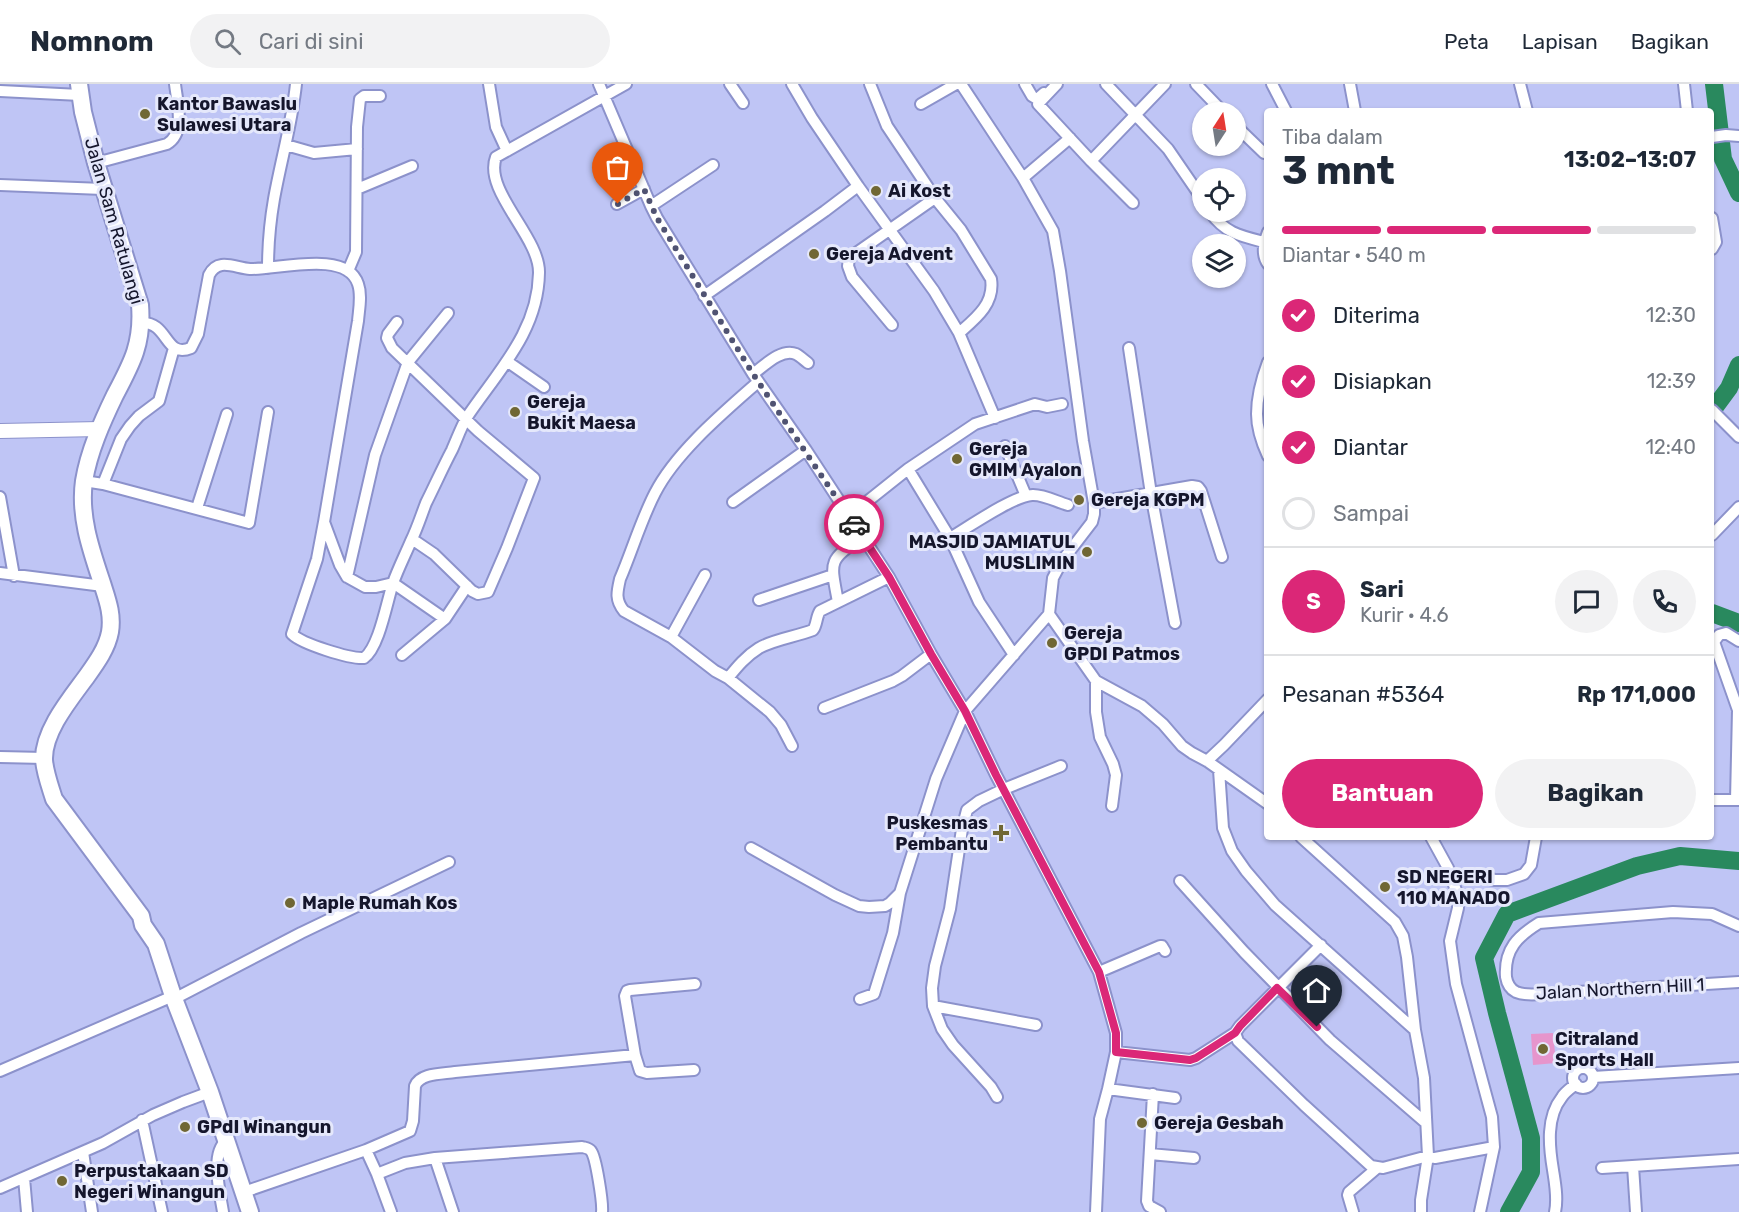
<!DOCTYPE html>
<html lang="id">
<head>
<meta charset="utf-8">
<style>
  body { margin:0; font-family:Rubik,sans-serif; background:#f2f2f3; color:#1f2937; height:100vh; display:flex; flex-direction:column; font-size:22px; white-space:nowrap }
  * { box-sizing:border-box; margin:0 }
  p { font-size:20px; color:#747a83 }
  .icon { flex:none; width:33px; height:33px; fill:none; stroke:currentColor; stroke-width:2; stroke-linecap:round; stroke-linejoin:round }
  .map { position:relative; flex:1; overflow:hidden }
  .details { position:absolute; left:1264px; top:24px; width:450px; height:732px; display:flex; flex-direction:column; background:#fff; border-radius:6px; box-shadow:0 2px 4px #0004 }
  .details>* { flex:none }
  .needle { width:39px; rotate:12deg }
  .fabs { position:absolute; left:1192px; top:18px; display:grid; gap:12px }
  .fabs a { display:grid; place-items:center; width:54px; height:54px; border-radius:50%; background:#fff; box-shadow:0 2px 4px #0004; font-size:30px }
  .pin { position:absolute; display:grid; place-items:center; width:51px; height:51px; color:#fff; margin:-62px -26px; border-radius:50% 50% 50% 0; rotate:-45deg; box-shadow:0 0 6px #0007 }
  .pin .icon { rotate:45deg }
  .courier { position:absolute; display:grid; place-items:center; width:60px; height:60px; margin:-30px; border:4px solid #db2777; border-radius:50%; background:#fff; color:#222; box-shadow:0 2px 8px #0007 }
  .overview em { font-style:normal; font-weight:700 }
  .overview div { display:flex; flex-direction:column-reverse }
  .overview { display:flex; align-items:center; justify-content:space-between; height:102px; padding:0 18px }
  h1 { font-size:39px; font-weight:700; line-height:45px }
  .bar { display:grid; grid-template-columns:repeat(4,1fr); gap:9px 6px; align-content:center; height:72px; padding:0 18px }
  .bar i { height:8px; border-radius:4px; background:#e0e1e3 }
  .bar .selected { background:#db2777 }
  .bar p { grid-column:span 4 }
  .line { display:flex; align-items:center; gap:15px; padding:0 18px; border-top:2px solid #e0e1e3 }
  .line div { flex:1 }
  .round { display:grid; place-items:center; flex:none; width:63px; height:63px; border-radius:32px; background:#f2f2f3 }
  ol { padding:0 18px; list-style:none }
  li { display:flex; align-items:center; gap:18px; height:66px }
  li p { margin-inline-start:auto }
  li .icon { padding:6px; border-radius:50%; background:#db2777; color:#fff; stroke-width:4 }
  li:last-child { color:#747a83 }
  li i { width:33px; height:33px; border:3px solid #e0e1e3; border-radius:50% }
  .action { display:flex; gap:12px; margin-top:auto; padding:12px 18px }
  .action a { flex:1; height:69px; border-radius:36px; background:#db2777; color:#fff; font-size:24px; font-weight:700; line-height:69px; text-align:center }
  .action a+a { background:#f2f2f3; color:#1f2937 }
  header { display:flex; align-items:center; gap:36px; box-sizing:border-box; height:84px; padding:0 30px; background:#fff; border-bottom:2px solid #e0e1e3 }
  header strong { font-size:28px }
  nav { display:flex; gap:33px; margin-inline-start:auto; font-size:21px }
  .search { width:420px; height:54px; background:#f2f2f3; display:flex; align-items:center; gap:15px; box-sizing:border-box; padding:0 21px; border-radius:33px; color:#747a83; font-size:22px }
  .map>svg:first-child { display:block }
  .grass { fill:#e695cc }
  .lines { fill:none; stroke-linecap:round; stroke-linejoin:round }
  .river { stroke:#29895e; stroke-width:18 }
  .minor-casing { stroke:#8c92cb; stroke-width:14 }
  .major-casing { stroke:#8c92cb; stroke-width:16 }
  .highway-casing { stroke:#8c92cb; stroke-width:20 }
  .minor { stroke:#fff; stroke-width:10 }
  .major { stroke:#fff; stroke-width:14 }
  .highway { stroke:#fff; stroke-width:16 }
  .done { stroke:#505372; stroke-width:6; stroke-dasharray:0 10.8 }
  .route { stroke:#db2777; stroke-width:8 }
  .poi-dot { fill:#706734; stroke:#e5e8fb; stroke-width:2 }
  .labels { text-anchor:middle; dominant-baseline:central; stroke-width:6; stroke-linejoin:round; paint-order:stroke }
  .poi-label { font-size:18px; font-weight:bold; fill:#15162c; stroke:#e5e8fb; text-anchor:start }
  .street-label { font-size:18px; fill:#15162c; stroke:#e5e8fb }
</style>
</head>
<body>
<header>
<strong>Nomnom</strong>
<div class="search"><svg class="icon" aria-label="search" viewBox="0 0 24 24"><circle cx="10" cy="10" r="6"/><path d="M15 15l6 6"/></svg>Cari di sini</div>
<nav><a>Peta</a><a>Lapisan</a><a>Bagikan</a></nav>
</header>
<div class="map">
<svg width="1739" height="1128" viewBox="0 0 1739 1128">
  <rect width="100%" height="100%" fill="#bfc5f5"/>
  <!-- grass -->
  <path class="grass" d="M1553 949 1556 979 1533 981 1531 950Z"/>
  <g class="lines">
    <!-- river -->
    <path class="river" d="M1714 0 1723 75 1739 109
      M1712 327 1729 304 1739 281
      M1712 529 1739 539
      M1509 1128 1531 1088V1054L1497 929 1484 874 1507 830 1637 782 1680 772 1739 777"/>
    <!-- minor casing -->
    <g class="minor-casing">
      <path id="minor" d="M489 0 496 43 507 67
        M599 0 651 122 657 134 753 290 806 366 889 493 931 570 965 627 996 691 1099 888 1116 949V968L1108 1005 1100 1035 1096 1128
        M730 0 743 19
        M870 0 887 42 935 114 961 146 991 195C995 220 975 235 959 249
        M1025 0 1032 12 1037 15 1044 9
        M1057 0 1038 20 1091 77 1165 0
        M1106 0 1168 65 1203 116
        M1196 0 1223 28
        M1272 0 1286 27
        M1350 0 1355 27
        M1520 0 1527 27
        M1684 0 1687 27
        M0 7 80 11
        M921 20 956 0
        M1236 42 1264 69
        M1712 53 1726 51 1739 52
        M286 61 314 69 357 65
        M1091 77 1133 119
        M96 79 167 60C186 49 177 18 175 0
        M1023 94 1070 54
        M0 101 103 105
        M858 102 934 207 959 249 995 334
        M357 105 412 82
        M617 120 644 105
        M651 122 713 81
        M1210 128C1225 149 1240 152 1264 158
        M1712 134 1716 158 1712 165
        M1268 148C1264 159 1261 170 1268 180
        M268 184C268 161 270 138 274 115 281 76 292 39 296 0
        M348 187 356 168 357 43 360 15 364 12H380
        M704 212 825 127 858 102 812 34 792 0
        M397 238 388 250 387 254 392 264 478 347 534 394 507 464 488 508 478 510 472 507 434 470 412 455
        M141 239C169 237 164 275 191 264L198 250 209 191C218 173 235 184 250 185 276 186 347 165 358 200 362 211 359 225 358 237L324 438 340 481 347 493 365 503H376L393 499
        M892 241 852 193 848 182 849 174 935 114
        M1129 264 1151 410 1175 539
        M508 278 544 303
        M1268 278C1262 294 1257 313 1257 330 1257 344 1262 359 1268 372
        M753 290C764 282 781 264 796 270 800 272 804 276 808 279
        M758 298C724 328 676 368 655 409 641 436 632 467 620 495 617 508 615 516 624 527L671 553 715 587 728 594 770 628 781 641 792 662
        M1712 326 1739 353
        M1005 362 1026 412
        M908 385 950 454 979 518 1014 571
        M84 397 103 400 249 439 268 328
        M103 400 121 355 130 342 139 332 159 317 174 264
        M0 413 14 492
        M733 418 806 366
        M1094 419 1192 402 1198 403 1201 407 1222 473
        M197 424 227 330
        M849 432 908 385 975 340 1035 320 1047 323 1062 320
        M324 438 317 475 292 550C302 560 350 575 364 574 379 564 387 517 393 499 398 485 405 471 411 457 417 445 421 432 426 419 435 401 443 383 452 366 457 355 461 343 467 333 498 287 538 248 539 189 540 153 483 107 496 73L626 0
        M1712 451 1739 423
        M950 454C967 444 1013 412 1032 411 1043 410 1057 418 1068 421
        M0 489 103 502
        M347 493 375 371 408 278 448 229
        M393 499 445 535
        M759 516 833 491
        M838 518C830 475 828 478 863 452
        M1049 530 1096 597 1142 622 1163 640 1182 662 1192 669 1207 677 1268 720
        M671 553 705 491
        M402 571 445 535 467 502
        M728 594C737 583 746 572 759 564 775 555 795 553 813 546 817 541 816 533 820 527L889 493
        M1096 597V628L1100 653 1113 680 1116 691 1112 722
        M824 624 893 597 902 592 931 570
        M0 673 44 674
        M1207 677 1224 661 1268 615
        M1219 686 1223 744 1232 767 1246 787 1275 821 1415 946
        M1712 716H1739
        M1736 716 1738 626 1714 558 1719 551 1726 549 1739 557
        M1301 753 1395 838 1403 852 1407 873 1415 946 1424 994 1428 1072 1421 1116V1128
        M1431 753 1448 784 1458 812V824L1450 857 1456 900 1492 1033 1494 1063 1480 1128
        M751 764 835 811 859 822 869 823 885 822 890 819 900 809 936 695 965 627 1049 530 1053 494 1062 477 1092 438 1094 430V419L1083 357 1060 187 1053 147 1023 94 961 0
        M1180 797 1244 868 1330 956 1426 1039
        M1454 797 1460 791H1468L1495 796H1507L1524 790 1531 781 1536 753
        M1739 842 1712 830 1673 828 1539 839C1518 852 1504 865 1506 893 1507 899 1510 905 1516 908 1525 912 1535 910 1545 910L1739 898
        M1321 861 1240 942 1235 949 1238 957 1304 1021 1371 1082 1383 1084 1428 1072 1435 1074 1494 1063
        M1099 888 1160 862H1162L1165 867
        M174 915 301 849 449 778
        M860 915 874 910 893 849 900 809
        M933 922 1036 941
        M1116 968 1190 976 1196 974 1235 949
        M1573 994a10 10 0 1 1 20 0a10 10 0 1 1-20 0Z
        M694 986 647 989 640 987 635 971 625 912 627 907 630 906 695 900
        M0 987 173 912
        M1593 993 1739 984
        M1108 1005 1175 1014
        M1153 1010 1147 1117 1149 1122 1160 1128
        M997 1013 991 1003 953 961 942 945 933 922 932 904 935 882 950 825 962 745 967 726 979 717 1004 705 1061 682
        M142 1036 162 1128
        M366 1066 377 1090 391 1128
        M83 1068 92 1128
        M1150 1070 1194 1074
        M435 1074 582 1063C586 1064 589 1064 591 1067 596 1073 603 1119 602 1128
        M1633 1082 1636 1128
        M1602 1084 1739 1075
        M377 1090 405 1079 435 1074 453 1128
        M24 1094 27 1128
        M0 1104 103 1059 153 1031 183 1018 210 1008
        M244 1108 366 1066 410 1047 413 1037 415 1002C420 989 442 990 455 988L635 971
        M223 1128C220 1109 210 1070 226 1057
        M1353 1128 1348 1111 1349 1108 1377 1084
        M1555 1128C1558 1114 1555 1099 1553 1086 1549 1062 1546 1033 1562 1013 1565 1008 1571 1004 1576 1000"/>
    </g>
    <!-- major casing -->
    <g class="major-casing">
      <path id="major" d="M0 347 100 345"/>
    </g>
    <!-- highway casing -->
    <g class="highway-casing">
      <path id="highway" d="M79 0 83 28 96 79 140 221C143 259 132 279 115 311 102 338 89 367 84 397 79 432 91 466 102 499 107 515 113 530 110 548 107 564 97 578 87 592 71 614 43 647 44 676 45 689 50 702 54 715L141 832 143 841 156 860 173 912 210 1008 250 1128"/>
    </g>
    <!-- minor -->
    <use href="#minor" class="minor"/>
    <!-- major -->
    <use href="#major" class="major"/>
    <!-- highway -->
    <use href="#highway" class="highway"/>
  </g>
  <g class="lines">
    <!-- done -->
    <path class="done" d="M618 120 644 105 657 134 753 290 854 440"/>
    <!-- route -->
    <path class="route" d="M854 440 889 493 931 570 965 627 996 691 1099 888 1116 949V968L1190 976 1196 974 1235 949 1240 942 1277 904 1317 943"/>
  </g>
  <!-- markers -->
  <g class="poi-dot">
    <circle cx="145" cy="30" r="6"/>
    <circle cx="876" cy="107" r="6"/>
    <circle cx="814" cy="170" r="6"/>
    <circle cx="515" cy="328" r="6"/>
    <circle cx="957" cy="375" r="6"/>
    <circle cx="1079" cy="416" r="6"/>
    <circle cx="1087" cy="468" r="6"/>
    <circle cx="1052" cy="559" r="6"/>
    <path d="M998 740h6v6h6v6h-6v6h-6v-6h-6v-6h6z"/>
    <circle cx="1385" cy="803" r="6"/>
    <circle cx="290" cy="819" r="6"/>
    <circle cx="1543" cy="965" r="6"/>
    <circle cx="1142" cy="1039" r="6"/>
    <circle cx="185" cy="1043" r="6"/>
    <circle cx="62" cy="1097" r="6"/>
  </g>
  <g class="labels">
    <!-- poi labels -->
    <g class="poi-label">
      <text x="157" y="20">Kantor Bawaslu<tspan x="157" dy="21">Sulawesi Utara</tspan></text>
      <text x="888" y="107">Ai Kost</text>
      <text x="826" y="170">Gereja Advent</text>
      <text x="527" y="318">Gereja<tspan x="527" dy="21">Bukit Maesa</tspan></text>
      <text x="969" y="365">Gereja<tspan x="969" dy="21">GMIM Ayalon</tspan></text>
      <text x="1091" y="416">Gereja KGPM</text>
      <text x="1075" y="458" text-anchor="end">MASJID JAMIATUL<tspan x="1075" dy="21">MUSLIMIN</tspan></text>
      <text x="1064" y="549">Gereja<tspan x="1064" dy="21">GPDI Patmos</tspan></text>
      <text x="988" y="739" text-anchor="end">Puskesmas<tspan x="988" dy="21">Pembantu</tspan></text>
      <text x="1397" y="793">SD NEGERI<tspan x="1397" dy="21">110 MANADO</tspan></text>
      <text x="302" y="819">Maple Rumah Kos</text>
      <text x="1555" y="955">Citraland<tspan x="1555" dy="21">Sports Hall</tspan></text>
      <text x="1154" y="1039">Gereja Gesbah</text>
      <text x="197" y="1043">GPdI Winangun</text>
      <text x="74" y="1087">Perpustakaan SD<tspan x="74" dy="21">Negeri Winangun</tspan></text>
    </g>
    <!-- street labels -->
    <g class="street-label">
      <text transform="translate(114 137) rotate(74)">Jalan Sam Ratulangi</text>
      <text transform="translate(1620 905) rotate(-3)">Jalan Northern Hill 1</text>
    </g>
  </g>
</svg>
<div class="fabs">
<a><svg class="needle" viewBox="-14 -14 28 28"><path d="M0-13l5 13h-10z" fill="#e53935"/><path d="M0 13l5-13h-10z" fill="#747a83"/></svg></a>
<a><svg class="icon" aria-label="locate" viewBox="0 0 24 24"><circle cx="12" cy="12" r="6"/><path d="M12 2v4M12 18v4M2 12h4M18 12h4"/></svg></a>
<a><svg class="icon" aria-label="layers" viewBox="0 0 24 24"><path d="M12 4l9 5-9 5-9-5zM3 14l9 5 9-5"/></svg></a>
</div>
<div class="pin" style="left:618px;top:120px;background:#ea580c"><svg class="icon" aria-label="bag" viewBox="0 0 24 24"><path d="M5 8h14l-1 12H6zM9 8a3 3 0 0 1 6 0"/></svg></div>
<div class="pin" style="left:1317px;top:943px;background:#1f2937"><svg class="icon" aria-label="home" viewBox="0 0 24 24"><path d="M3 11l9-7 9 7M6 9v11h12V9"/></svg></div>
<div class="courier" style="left:854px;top:440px"><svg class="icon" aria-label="car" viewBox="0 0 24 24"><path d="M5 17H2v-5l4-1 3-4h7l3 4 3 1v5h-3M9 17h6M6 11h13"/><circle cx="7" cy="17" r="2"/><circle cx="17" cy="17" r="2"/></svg></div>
<section class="details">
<div class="overview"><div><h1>3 mnt</h1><p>Tiba dalam</p></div><em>13:02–13:07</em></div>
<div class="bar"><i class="selected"></i><i class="selected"></i><i class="selected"></i><i></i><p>Diantar · 540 m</p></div>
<ol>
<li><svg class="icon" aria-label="check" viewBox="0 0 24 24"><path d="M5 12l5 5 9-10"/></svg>Diterima<p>12:30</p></li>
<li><svg class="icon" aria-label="check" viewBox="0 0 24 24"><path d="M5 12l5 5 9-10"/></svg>Disiapkan<p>12:39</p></li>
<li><svg class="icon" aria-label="check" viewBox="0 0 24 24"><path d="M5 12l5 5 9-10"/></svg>Diantar<p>12:40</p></li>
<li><i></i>Sampai</li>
</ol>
<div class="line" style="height:108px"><b class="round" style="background:#db2777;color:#fff">S</b><div><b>Sari</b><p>Kurir · 4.6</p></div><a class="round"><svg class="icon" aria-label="chat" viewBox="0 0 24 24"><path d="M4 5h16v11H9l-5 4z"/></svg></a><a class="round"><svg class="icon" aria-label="phone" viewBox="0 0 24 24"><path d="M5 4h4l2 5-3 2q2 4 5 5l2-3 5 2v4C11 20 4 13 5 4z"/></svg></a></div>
<div class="line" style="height:78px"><div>Pesanan #5364</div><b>Rp 171,000</b></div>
<div class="action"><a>Bantuan</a><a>Bagikan</a></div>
</section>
</div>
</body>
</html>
